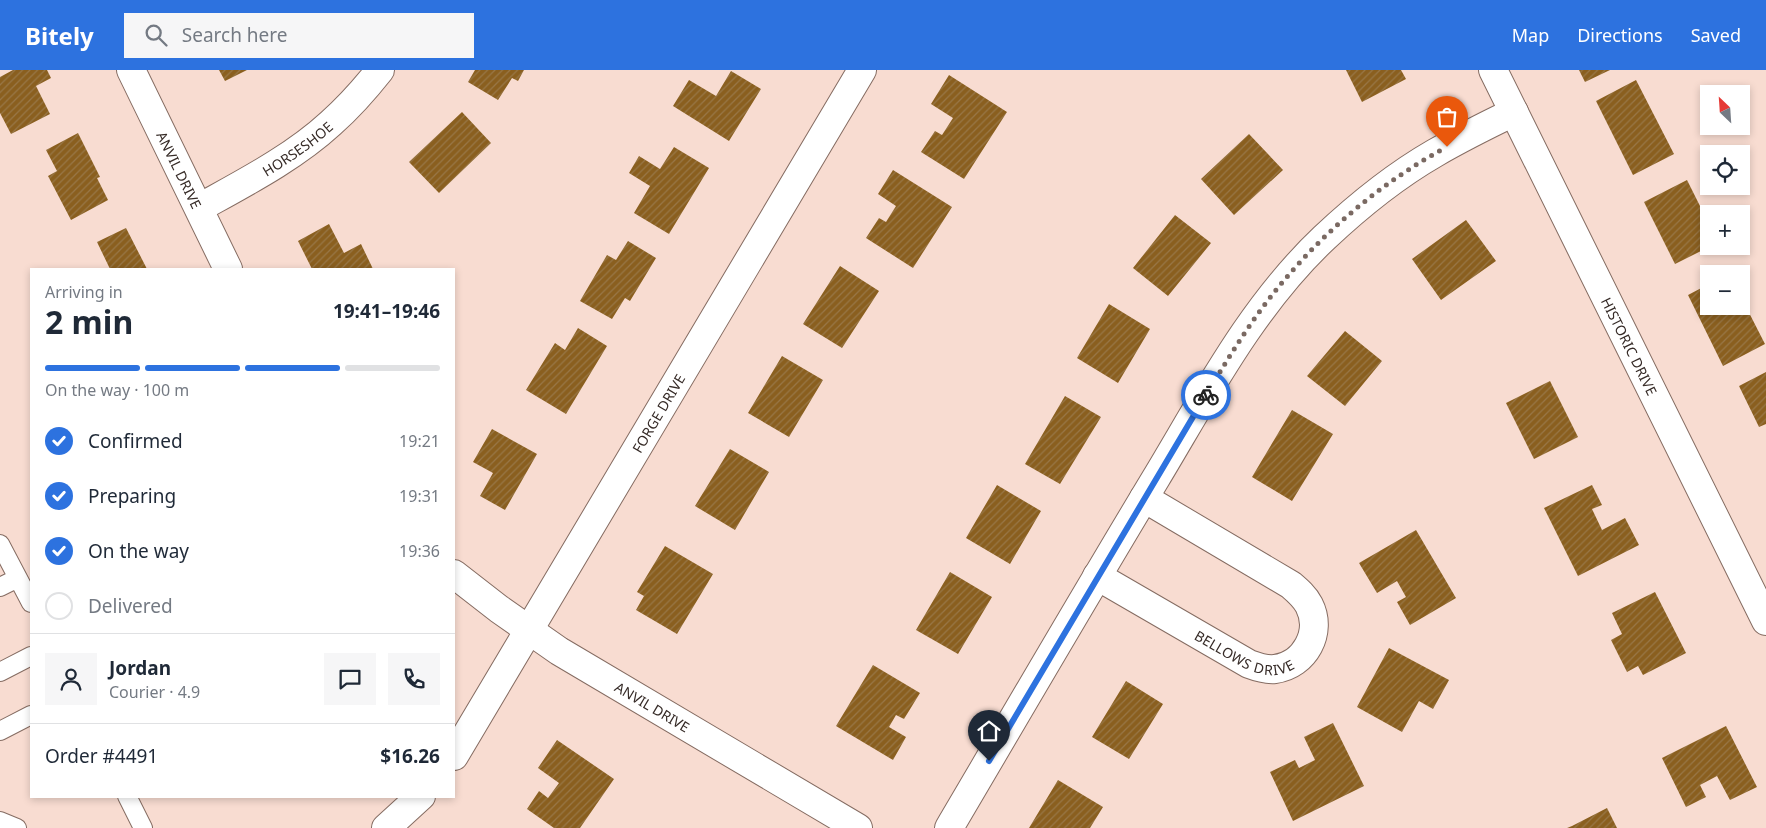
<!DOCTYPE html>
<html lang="en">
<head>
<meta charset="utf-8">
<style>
  body { margin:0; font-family:"Noto Sans",sans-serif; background:#f6f6f7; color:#1f2937; height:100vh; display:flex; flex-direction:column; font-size:19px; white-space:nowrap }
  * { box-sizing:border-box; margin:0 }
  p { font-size:16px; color:#747a83 }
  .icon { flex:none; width:28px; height:28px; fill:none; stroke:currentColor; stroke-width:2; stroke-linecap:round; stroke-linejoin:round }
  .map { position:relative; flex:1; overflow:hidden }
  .sheet { position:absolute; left:30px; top:198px; width:425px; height:530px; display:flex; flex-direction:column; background:#fff; border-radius:0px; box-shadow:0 2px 8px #0003 }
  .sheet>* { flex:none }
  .needle { width:32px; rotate:335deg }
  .fabs { position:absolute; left:1700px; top:15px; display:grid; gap:10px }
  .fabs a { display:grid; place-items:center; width:50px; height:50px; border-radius:0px; background:#fff; box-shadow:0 2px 8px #0003; font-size:25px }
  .pin { position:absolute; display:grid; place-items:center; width:42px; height:42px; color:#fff; margin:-51px -21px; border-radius:50% 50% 50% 0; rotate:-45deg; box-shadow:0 0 5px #0007 }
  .pin .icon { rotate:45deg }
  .courier { position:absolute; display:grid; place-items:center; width:50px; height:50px; margin:-25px; border:4px solid #2d72df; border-radius:50%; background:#fff; color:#222; box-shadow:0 1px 6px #0007 }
  .overview em { font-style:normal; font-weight:700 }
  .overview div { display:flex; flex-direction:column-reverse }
  .overview { display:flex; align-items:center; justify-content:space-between; height:85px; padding:0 15px }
  h1 { font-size:32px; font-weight:700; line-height:38px }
  .bar { display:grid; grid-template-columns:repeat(4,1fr); gap:8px 5px; align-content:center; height:60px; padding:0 15px }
  .bar i { height:6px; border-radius:4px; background:#e0e1e3 }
  .bar .selected { background:#2d72df }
  .bar p { grid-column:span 4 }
  .line { display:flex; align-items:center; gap:12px; padding:0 15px; border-top:1px solid #e0e1e3 }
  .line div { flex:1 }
  .round { display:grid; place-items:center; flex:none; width:52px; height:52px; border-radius:0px; background:#f6f6f7 }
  ol { padding:0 15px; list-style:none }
  li { display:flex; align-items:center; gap:15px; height:55px }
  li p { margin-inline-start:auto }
  li .icon { padding:5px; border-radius:50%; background:#2d72df; color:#fff; stroke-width:4 }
  li:last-child { color:#747a83 }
  li i { width:28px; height:28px; border:2px solid #e0e1e3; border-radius:50% }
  header { display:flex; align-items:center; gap:30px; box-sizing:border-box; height:70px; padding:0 25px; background:#2d72df; color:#fff }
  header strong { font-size:24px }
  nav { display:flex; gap:28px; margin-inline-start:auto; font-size:18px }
  .search { width:350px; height:45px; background:#f6f6f7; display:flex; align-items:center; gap:12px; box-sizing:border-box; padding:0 18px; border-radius:0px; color:#747a83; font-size:19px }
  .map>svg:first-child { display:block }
  .building { fill:url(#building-hatch) }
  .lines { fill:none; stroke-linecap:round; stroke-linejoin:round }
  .service-casing { stroke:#856c62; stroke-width:20 }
  .minor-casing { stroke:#856c62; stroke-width:30 }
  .service { stroke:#fff; stroke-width:18 }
  .minor { stroke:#fff; stroke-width:28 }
  .done { stroke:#7a6962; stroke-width:5; stroke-dasharray:0 9 }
  .route { stroke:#2d72df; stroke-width:6 }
  .labels { text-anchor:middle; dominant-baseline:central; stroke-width:5; stroke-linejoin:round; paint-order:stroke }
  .street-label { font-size:14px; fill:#362b27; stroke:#fdece5 }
</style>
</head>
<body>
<header>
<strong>Bitely</strong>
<div class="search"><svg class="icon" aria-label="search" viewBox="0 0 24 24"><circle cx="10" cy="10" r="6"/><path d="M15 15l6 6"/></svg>Search here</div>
<nav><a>Map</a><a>Directions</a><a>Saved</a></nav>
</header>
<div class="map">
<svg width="1766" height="758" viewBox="0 0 1766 758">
  <defs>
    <pattern id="building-hatch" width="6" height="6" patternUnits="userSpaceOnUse" patternTransform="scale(1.25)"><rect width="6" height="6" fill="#8a5f1f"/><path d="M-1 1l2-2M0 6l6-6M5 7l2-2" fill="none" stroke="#987747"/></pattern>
  </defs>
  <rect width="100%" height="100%" fill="#f8dcd1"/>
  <!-- building -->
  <path class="building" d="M13 0H47L51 8 36 16 50 44 11 64 0 43V7Z
    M219 0H247L225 11Z
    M475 0H524L518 11 512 8 498 30 468 12Z
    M1346 0H1401L1406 9 1362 32Z
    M1579 0H1610L1585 12Z
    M731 1 761 19 729 71 673 36 689 10 716 26Z
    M949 5 1007 42 964 109 921 82 935 61 942 65 953 48 931 34Z
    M1636 10 1674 84 1633 105 1596 31Z
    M462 42 491 73 439 123 409 92Z
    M78 63 100 107 97 108 108 130 71 150 48 106 57 101 46 80Z
    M1249 64 1283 100 1234 145 1201 109Z
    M674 77 709 98 669 164 634 143 650 116 629 103 639 86 660 99Z
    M893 100 952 137 913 198 866 168 879 148 886 152 896 136 878 124Z
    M1687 110 1709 154V177L1675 194 1644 132Z
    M1175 145 1211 173 1168 226 1133 198Z
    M1466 150 1496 191 1441 230 1412 189Z
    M329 154 344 183 361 174 373 199H312L298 171Z
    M126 158 147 199H110L97 172Z
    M628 171 656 188 630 231 625 228 612 249 580 231 607 185 616 190Z
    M840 196 879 221 842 278 803 254Z
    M1709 214V236H1741V227L1765 274 1723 296 1688 225Z
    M1109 234 1150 259 1118 313 1077 288Z
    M578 258 607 276 566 344 526 320 555 273 565 280Z
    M1345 261 1382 291 1345 336 1307 306Z
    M782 286 823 310 789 367 748 343Z
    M1766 302V354L1759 357 1739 316Z
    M1550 311 1578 367 1534 389 1506 333Z
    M1065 326 1101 347 1060 414 1025 394Z
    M1292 340 1333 364 1292 431 1252 407Z
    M492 359 537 384 505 440 480 426 493 403 473 392Z
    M730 379 769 402 735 460 695 436Z
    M997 415 1041 441 1010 494 966 468Z
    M1592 415 1602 435 1592 439 1602 460 1625 448 1639 475 1578 506 1544 438Z
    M1416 460 1456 528 1410 555 1397 532 1406 527 1397 511 1377 523 1359 493Z
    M665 476 713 504 677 564 636 540 644 526 637 522Z
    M950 502 992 527 958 584 916 560Z
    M1655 522 1686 583 1643 605 1638 596 1627 602 1611 570 1622 564 1612 543Z
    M1389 578 1449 610 1433 639 1419 631 1402 662 1357 637Z
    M873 595 920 623 904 649 896 645 889 657 906 667 893 690 836 656Z
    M1126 611 1163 634 1129 689 1092 667Z
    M1333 653 1364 716 1293 751 1270 702 1295 690 1299 698 1315 690 1304 667Z
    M1726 656 1757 717 1730 730 1717 706 1700 715 1706 727 1686 737 1662 688Z
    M557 670 614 709 580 758H554L527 739 539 721 548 728 559 713 538 698Z
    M1058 710 1103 737 1090 758H1029Z
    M1607 738 1617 758H1567L1572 756Z"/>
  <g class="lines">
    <!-- service casing -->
    <g class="service-casing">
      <path id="service" d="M0 474 31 533
        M0 517 18 508
        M0 602 31 586
        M0 661 31 645
        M127 726 143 758
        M0 751 17 758"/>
    </g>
    <!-- minor casing -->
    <g class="minor-casing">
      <g id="minor">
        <path id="s1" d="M131 0 228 199"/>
        <path id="s2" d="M1493 0 1766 551"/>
        <path id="s3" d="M199 138C244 113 293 88 331 53 349 37 365 19 380 0"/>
        <path id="s4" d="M454 504 499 539 559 581 858 758"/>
        <path id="s5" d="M1097 506 1249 594C1257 597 1266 600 1275 599 1305 595 1323 562 1309 535 1305 527 1298 521 1291 515L1144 428"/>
        <path id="s6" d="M454 686 862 0"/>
        <path d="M386 758 421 726"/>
        <path d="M949 758C1018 641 1086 524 1156 408 1206 325 1252 236 1324 168 1358 136 1395 106 1435 83 1461 68 1487 55 1514 42"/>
      </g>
    </g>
    <!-- service -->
    <use href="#service" class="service"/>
    <!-- minor -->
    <use href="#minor" class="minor"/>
  </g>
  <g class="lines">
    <!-- done -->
    <path class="done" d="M1206 325C1226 292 1245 260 1269 229 1316 168 1379 113 1447 77"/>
    <!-- route -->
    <path class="route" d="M989 691 1206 325"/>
  </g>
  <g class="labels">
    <!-- street labels -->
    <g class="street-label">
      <text stroke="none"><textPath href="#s3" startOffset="115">HORSESHOE</textPath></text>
      <text stroke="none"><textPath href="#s1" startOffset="111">ANVIL DRIVE</textPath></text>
      <text stroke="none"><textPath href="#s2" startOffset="308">HISTORIC DRIVE</textPath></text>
      <text stroke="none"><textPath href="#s6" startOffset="399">FORGE DRIVE</textPath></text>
      <text stroke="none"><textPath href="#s5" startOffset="168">BELLOWS DRIVE</textPath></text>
      <text stroke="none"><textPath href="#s4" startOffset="239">ANVIL DRIVE</textPath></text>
    </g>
  </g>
</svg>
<div class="fabs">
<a><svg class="needle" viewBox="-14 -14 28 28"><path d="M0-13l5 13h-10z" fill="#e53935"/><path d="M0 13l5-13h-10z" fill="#747a83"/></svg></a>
<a><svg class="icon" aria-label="locate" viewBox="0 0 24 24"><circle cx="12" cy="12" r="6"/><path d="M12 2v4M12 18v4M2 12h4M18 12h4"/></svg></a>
<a>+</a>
<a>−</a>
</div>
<div class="pin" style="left:1447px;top:77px;background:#ea580c"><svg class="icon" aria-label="bag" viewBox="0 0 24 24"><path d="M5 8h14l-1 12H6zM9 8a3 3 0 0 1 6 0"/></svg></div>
<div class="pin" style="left:989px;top:691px;background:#1f2937"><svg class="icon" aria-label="home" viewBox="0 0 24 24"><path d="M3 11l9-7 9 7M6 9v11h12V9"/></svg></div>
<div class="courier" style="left:1206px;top:325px"><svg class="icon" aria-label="bike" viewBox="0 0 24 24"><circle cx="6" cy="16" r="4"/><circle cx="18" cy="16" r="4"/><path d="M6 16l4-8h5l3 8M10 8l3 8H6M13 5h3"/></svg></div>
<section class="sheet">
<div class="overview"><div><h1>2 min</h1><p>Arriving in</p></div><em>19:41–19:46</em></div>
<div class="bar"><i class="selected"></i><i class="selected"></i><i class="selected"></i><i></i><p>On the way · 100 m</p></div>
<ol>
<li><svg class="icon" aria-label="check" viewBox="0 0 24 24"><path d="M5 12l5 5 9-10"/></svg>Confirmed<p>19:21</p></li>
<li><svg class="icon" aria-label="check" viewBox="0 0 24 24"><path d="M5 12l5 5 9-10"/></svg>Preparing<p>19:31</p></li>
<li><svg class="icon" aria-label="check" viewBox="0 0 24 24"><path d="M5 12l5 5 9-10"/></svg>On the way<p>19:36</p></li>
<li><i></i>Delivered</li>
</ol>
<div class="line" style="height:90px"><a class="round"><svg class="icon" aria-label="person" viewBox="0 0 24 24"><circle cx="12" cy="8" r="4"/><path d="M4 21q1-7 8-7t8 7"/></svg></a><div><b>Jordan</b><p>Courier · 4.9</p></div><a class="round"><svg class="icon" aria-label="chat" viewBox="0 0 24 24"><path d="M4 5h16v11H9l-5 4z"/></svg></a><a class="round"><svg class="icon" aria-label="phone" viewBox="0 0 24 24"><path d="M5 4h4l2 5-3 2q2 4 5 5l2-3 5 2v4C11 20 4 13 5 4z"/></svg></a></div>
<div class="line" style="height:65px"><div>Order #4491</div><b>$16.26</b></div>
</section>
</div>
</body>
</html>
